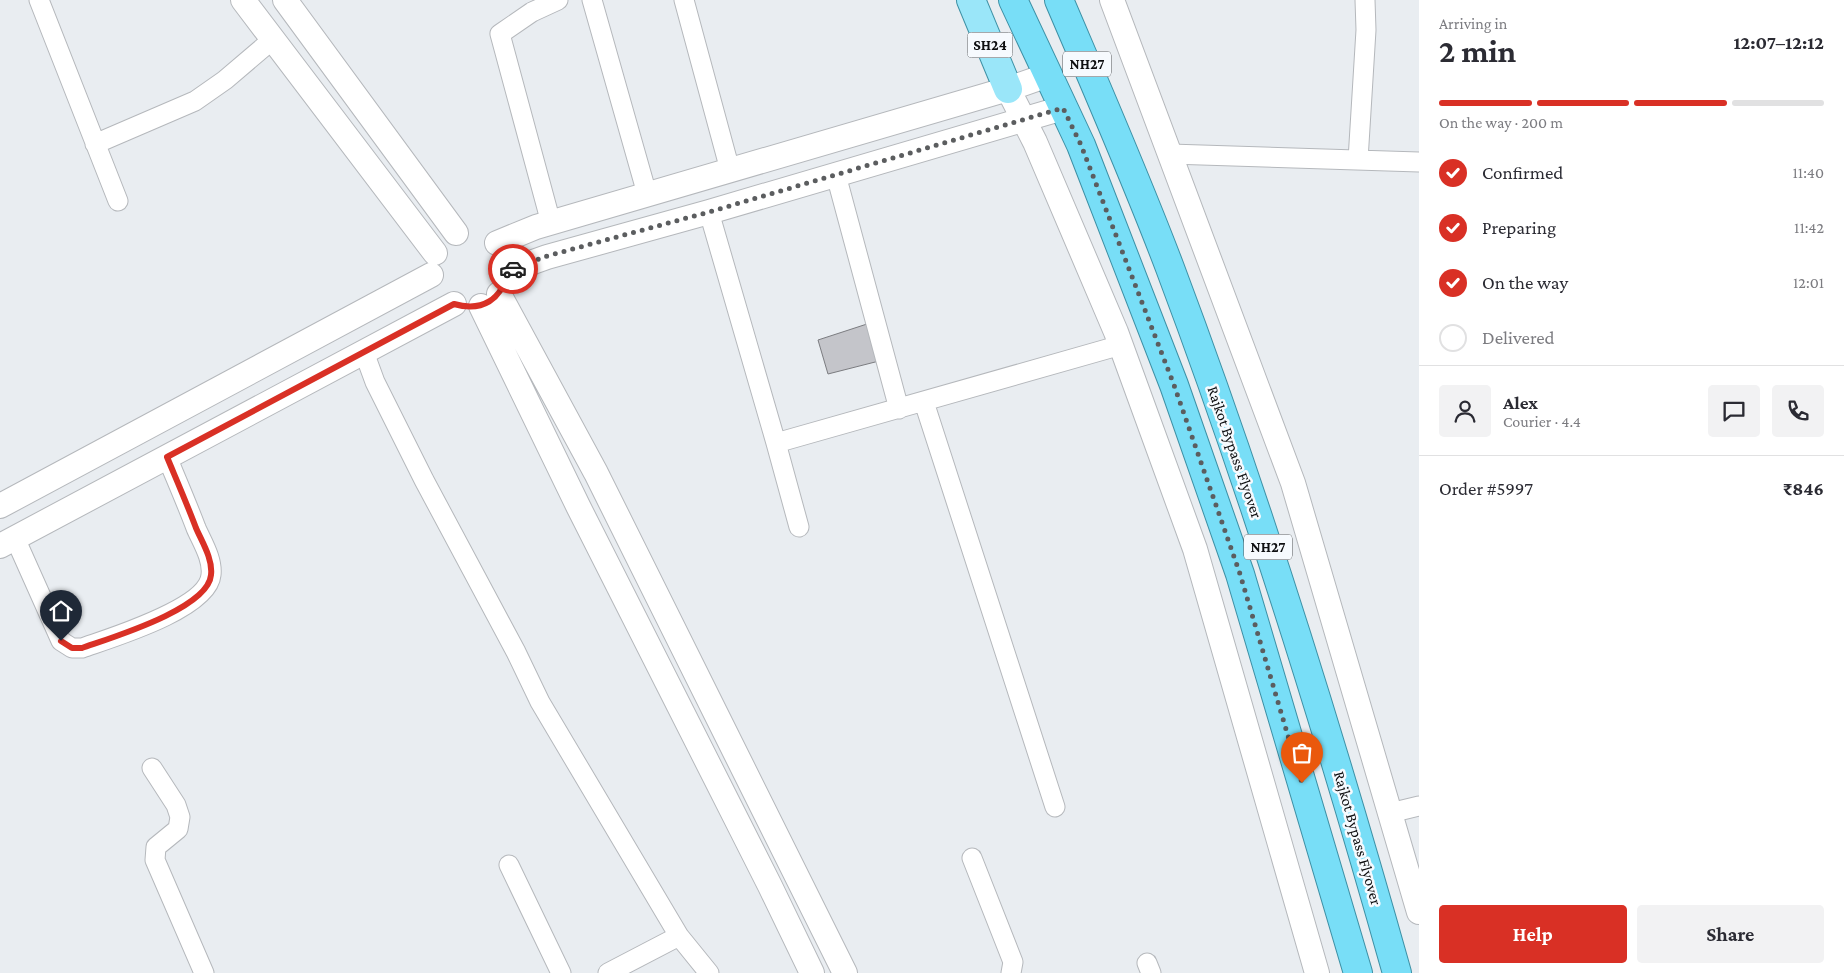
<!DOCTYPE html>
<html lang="en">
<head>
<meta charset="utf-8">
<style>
  body { margin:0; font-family:"Crimson Pro",serif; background:#f2f2f3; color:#2b2b33; height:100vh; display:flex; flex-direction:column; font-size:19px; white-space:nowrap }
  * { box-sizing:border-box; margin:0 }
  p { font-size:16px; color:#7c7c81 }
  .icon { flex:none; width:28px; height:28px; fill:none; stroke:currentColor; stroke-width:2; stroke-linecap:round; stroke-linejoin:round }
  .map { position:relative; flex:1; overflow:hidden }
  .side { display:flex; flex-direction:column; background:#fff; width:425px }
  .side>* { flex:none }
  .pin { position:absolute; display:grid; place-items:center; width:42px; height:42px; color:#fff; margin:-51px -21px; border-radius:50% 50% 50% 0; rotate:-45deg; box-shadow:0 0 5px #0007 }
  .pin .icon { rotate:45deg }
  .courier { position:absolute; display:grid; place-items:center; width:50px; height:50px; margin:-25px; border:4px solid #d93025; border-radius:50%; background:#fff; color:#222; box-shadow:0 1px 6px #0007 }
  .headline em { font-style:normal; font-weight:700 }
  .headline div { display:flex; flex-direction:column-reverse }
  .headline { display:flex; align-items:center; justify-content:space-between; height:85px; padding:0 20px }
  h1 { font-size:32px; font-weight:700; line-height:38px }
  .bar { display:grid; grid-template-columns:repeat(4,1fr); gap:8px 5px; align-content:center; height:60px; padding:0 20px }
  .bar i { height:6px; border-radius:4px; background:#e1e1e2 }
  .bar .on { background:#d93025 }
  .bar p { grid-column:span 4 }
  .line { display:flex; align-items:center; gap:12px; padding:0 20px; border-top:1px solid #e1e1e2 }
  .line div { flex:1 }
  .round { display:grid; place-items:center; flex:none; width:52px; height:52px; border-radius:5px; background:#f2f2f3 }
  ol { padding:0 20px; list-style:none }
  li { display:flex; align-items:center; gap:15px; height:55px }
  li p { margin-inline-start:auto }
  li .icon { padding:5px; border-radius:50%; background:#d93025; color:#fff; stroke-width:4 }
  li:last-child { color:#7c7c81 }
  li i { width:28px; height:28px; border:2px solid #e1e1e2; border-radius:50% }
  .action { display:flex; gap:10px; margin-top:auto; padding:10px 20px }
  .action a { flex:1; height:58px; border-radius:5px; background:#d93025; color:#fff; font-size:20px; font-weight:700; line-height:58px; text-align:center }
  .action a+a { background:#f2f2f3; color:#2b2b33 }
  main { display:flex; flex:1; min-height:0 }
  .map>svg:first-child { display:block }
  .building { fill:#c4c5ca; stroke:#7b7c80 }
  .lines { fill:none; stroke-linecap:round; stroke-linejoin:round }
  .minor-casing { stroke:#b5b8bc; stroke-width:21 }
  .tertiary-casing { stroke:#b5b8bc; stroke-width:26 }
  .primary-casing { stroke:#3d90a5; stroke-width:30 }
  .trunk-casing { stroke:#3d90a5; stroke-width:30 }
  .minor { stroke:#fff; stroke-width:19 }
  .tertiary { stroke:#fff; stroke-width:24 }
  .primary { stroke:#9ae6f9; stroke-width:28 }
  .trunk { stroke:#78def7; stroke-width:28 }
  .done { stroke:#5b5d5f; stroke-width:5; stroke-dasharray:0 9 }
  .route { stroke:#d93025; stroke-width:6 }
  .labels { text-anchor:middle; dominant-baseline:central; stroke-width:5; stroke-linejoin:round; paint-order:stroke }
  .shield { fill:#f6fafe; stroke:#545658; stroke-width:1 }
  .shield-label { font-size:15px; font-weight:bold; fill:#0e0f11 }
  .street-label { font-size:16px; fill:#0e0f11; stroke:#f6fafe }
</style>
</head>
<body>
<main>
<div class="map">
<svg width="1419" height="973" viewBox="0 0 1419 973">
  <rect width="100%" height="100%" fill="#e9edf1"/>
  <!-- building -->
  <path class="building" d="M867 324 883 360 828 374 818 340Z"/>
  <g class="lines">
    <!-- minor casing -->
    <g class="minor-casing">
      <path id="minor" d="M39 0 118 201
        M592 0 647 194
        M684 0 730 170
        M95 144 195 101 225 80 272 40
        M1170 154 1419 162
        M1358 160 1366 30 1365 0
        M836 175 899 409
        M709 212 776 443 799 527
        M551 223 500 34 532 12 558 0
        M364 352 375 382 424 480 516 652 540 702 679 936 709 973
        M924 402 1055 807
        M776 443 1121 345
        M15 538 61 641 72 648H82C110 638 208 609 211 575 213 559 202 542 196 528 187 504 177 481 167 457
        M152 768 176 805 180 817 178 829 156 847 155 860 204 973
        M1390 813 1419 806
        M972 858 1013 962 1011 973
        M509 865 561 973
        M1147 963 1151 973
        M608 973 679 936"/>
    </g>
    <!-- tertiary casing -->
    <g class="tertiary-casing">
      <path id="tertiary" d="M243 0 435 253
        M285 0 456 233
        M1112 0 1293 483 1419 912
        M1008 89 1035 142 1116 332 1195 549 1317 973
        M497 243 536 227 1008 89 1048 75
        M508 271 547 257 709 212 1063 108
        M499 294 596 473 845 973
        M481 306 578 506 770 886 812 973
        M0 506 431 275
        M0 546 454 304"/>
    </g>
    <!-- primary casing -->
    <g class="primary-casing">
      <path id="primary" d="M971 0 1008 89"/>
    </g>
    <!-- trunk casing -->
    <g class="trunk-casing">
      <path id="trunk" d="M1013 0 1081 145 1174 385 1240 574 1358 973
        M1059 0C1097 89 1136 178 1170 268 1257 499 1330 735 1397 973"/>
    </g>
    <!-- minor -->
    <use href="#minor" class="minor"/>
    <!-- tertiary -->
    <use href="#tertiary" class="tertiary"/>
    <!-- primary -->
    <use href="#primary" class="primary"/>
    <!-- trunk -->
    <use href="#trunk" class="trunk"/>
  </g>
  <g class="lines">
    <!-- done -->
    <path class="done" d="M513 269 547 256 709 212 1063 108 1081 145 1174 385 1240 574 1302 783"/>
    <!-- route -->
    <path class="route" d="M61 641 72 648H82C110 638 208 609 211 575 213 559 202 542 196 528 187 504 177 481 167 457L454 304C482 312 502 300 508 271L513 269"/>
  </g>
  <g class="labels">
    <!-- shield labels -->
    <g class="shield">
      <rect x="967.5" y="32.5" width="45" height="25" rx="4"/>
      <rect x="1063" y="51.5" width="48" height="25" rx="4"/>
      <rect x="1244" y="534.5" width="48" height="25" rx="4"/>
    </g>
    <g class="shield-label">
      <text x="990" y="45">SH24</text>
      <text x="1087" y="64">NH27</text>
      <text x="1268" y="547">NH27</text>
    </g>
    <!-- street labels -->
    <g class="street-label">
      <text transform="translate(1235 452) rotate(71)">Rajkot Bypass Flyover</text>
      <text transform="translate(1358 838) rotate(74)">Rajkot Bypass Flyover</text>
    </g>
  </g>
</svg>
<div class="pin" style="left:1302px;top:783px;background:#ea580c"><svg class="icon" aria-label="bag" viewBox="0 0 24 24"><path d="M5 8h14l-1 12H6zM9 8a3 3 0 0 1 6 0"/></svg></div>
<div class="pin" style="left:61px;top:641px;background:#1f2937"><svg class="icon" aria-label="home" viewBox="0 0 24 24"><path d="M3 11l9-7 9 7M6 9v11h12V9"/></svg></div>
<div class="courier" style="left:513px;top:269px"><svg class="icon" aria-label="car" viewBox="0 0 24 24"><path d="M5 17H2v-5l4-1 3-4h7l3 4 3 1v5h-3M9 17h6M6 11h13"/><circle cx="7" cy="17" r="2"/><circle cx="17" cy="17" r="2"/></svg></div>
</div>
<section class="side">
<div class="headline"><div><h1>2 min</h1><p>Arriving in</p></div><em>12:07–12:12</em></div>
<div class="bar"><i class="on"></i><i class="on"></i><i class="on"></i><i></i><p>On the way · 200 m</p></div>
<ol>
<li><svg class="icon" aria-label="check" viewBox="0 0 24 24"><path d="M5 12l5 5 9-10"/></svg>Confirmed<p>11:40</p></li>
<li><svg class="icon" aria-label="check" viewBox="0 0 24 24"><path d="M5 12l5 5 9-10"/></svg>Preparing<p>11:42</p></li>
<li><svg class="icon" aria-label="check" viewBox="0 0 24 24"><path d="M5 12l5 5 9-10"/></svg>On the way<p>12:01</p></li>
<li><i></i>Delivered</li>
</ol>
<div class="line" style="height:90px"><a class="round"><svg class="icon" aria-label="person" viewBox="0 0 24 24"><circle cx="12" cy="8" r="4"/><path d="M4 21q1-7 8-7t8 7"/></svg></a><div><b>Alex</b><p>Courier · 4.4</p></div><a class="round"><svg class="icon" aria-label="chat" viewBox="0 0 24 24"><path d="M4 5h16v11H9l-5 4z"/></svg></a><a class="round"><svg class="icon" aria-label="phone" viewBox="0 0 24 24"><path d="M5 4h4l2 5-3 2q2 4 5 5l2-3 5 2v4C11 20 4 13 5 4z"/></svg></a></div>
<div class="line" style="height:65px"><div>Order #5997</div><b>₹846</b></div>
<div class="action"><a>Help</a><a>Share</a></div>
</section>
</main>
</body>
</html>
